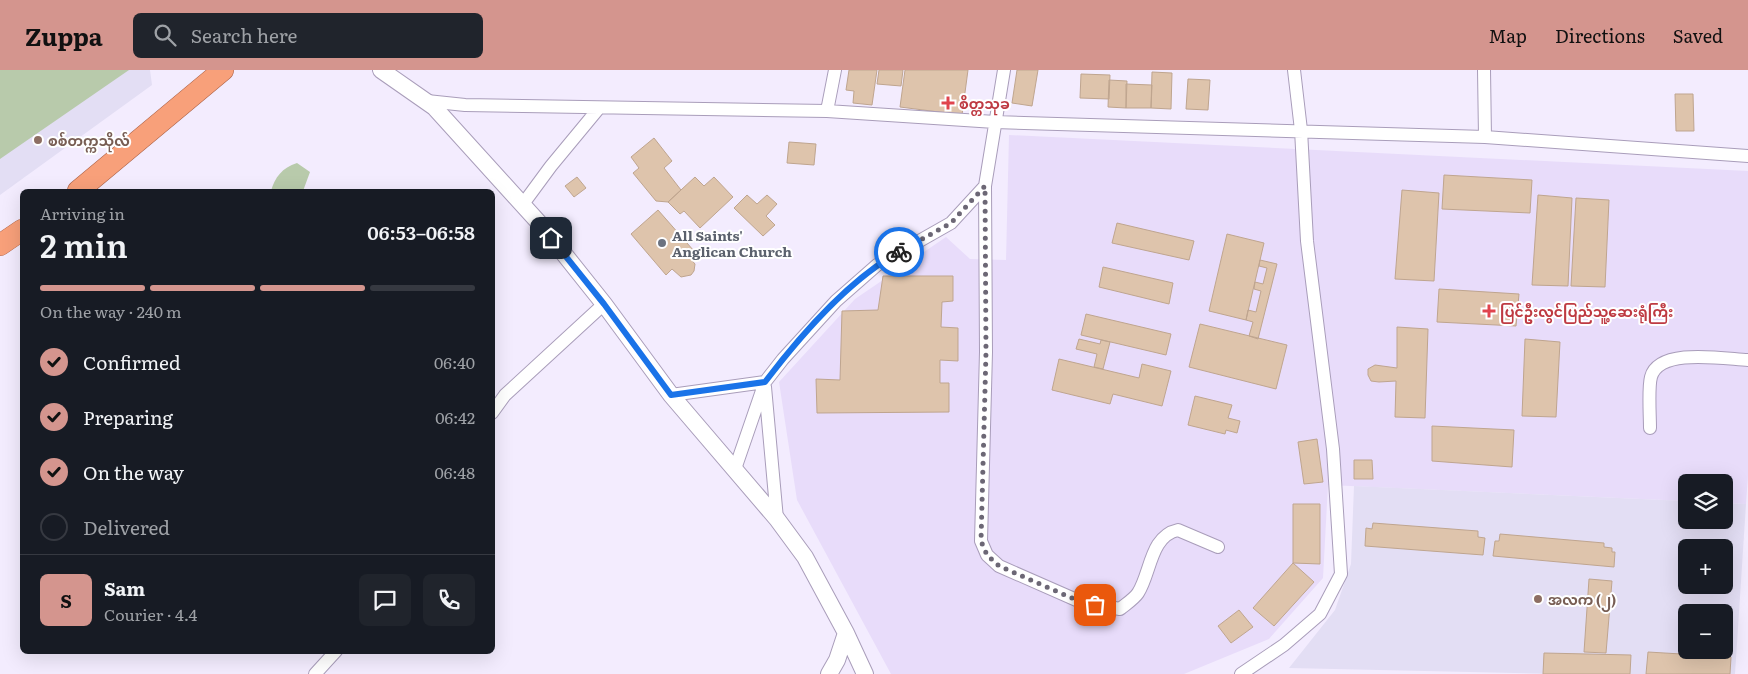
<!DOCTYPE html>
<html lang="en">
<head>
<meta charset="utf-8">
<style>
  body { margin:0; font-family:Literata,"Noto Sans Myanmar",serif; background:#20242c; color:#f1f3f6; height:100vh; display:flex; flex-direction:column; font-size:19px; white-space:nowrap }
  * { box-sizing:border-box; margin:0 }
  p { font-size:16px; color:#9ea1a6 }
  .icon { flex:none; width:28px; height:28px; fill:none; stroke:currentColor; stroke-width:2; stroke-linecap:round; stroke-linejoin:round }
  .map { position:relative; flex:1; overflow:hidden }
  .side { position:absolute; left:20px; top:119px; width:475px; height:465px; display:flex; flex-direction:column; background:#171b24; border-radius:8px; box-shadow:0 5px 20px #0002 }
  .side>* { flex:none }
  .fabs { position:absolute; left:1678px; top:404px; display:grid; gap:10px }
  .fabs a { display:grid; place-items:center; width:55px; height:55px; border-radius:8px; background:#171b24; box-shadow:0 5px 20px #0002; font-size:25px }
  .pin { position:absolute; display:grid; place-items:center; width:42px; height:42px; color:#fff; margin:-21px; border-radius:10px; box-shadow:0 2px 8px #0006 }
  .courier { position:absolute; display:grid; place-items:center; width:50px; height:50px; margin:-25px; border:4px solid #1a73e8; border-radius:50%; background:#fff; color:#222; box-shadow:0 1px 6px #0007 }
  .summary em { font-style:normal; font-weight:600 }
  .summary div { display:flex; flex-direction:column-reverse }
  .summary { display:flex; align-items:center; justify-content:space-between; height:85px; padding:0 20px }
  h1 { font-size:32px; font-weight:600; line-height:38px }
  .bar { display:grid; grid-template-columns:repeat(4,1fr); gap:8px 5px; align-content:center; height:60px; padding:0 20px }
  .bar i { height:6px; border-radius:4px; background:#363941 }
  .bar .active { background:#d4958e }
  .bar p { grid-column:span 4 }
  .line { display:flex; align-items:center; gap:12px; padding:0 20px; border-top:1px solid #363941 }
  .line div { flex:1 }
  .round { display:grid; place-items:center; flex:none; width:52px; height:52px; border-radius:8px; background:#20242c }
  ol { padding:0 20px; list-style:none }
  li { display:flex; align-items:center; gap:15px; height:55px }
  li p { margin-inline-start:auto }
  li .icon { padding:5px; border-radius:50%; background:#d4958e; color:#111; stroke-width:4 }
  li:last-child { color:#9ea1a6 }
  li i { width:28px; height:28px; border:2px solid #363941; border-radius:50% }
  header { display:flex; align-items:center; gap:30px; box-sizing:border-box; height:70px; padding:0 25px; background:#d4958e; color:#111 }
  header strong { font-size:24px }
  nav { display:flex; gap:28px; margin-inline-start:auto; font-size:18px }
  .search { width:350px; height:45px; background:#20242c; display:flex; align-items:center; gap:12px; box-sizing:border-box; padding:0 18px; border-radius:8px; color:#9ea1a6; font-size:19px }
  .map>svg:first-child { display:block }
  .built { fill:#e8dcfa }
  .education { fill:#e3def4; fill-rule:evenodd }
  .green { fill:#b8caab }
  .building { fill:#dec4ac; stroke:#bfa58f }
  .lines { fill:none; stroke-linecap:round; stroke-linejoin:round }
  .minor-casing { stroke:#a99dba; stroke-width:14 }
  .tertiary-casing { stroke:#a99dba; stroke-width:18 }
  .trunk-casing { stroke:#ad6449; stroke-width:22 }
  .minor { stroke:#fff; stroke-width:12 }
  .tertiary { stroke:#fff; stroke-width:16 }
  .trunk { stroke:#f8a07a; stroke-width:21 }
  .done { stroke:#6c6775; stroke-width:5; stroke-dasharray:0 9 }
  .route { stroke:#1a73e8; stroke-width:6 }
  .health-dot { fill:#e0444e; stroke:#fff; stroke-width:2 }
  .education-dot { fill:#8d6e63; stroke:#fff; stroke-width:2 }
  .worship-dot { fill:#6b7280; stroke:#fff; stroke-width:2 }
  .labels { text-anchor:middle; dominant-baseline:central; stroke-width:4; stroke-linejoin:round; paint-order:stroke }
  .health-label { font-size:14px; font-weight:bold; fill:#be3a42; stroke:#fff; text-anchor:start }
  .education-label { font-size:14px; font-weight:bold; fill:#785e54; stroke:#fff; text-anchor:start }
  .worship-label { font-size:14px; font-weight:bold; fill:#5b616d; stroke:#fff; text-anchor:start }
</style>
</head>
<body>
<header>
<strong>Zuppa</strong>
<div class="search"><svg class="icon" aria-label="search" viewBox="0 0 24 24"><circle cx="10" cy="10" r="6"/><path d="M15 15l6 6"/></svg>Search here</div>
<nav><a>Map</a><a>Directions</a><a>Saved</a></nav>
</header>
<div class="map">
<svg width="1748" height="604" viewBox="0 0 1748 604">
  <rect width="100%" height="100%" fill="#f3ecfe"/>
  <!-- built -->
  <path class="built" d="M1009 65 1748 101V406L1746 434 1724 433V412H1686V431L1328 415 1323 508 1269 569 1184 604H891L797 430 779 312 855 229 946 167 970 189 1006 190Z"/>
  <!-- education -->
  <path class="education" d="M0 0H150L152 15 0 125Z
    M1354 416 1686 431V450H1724V433L1746 434 1735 604H1555L1289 598 1335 540 1351 494ZM1686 478H1724V515H1686ZM1686 542H1724V580H1686Z"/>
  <!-- green -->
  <path class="green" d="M0 0H129L0 89Z
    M297 93 310 102 303 121H271C275 107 282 98 297 93Z"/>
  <!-- building -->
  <path class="building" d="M849 0H877L872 35 853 33 854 21 846 20Z
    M879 0H903L901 16 877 14Z
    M905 0H968L962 45 900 37Z
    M1017 0H1038L1032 36 1012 33Z
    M1152 2 1172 3 1171 39 1151 38Z
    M1081 4 1110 5 1109 29 1080 28Z
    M1188 9 1210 10 1208 40 1186 39Z
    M1109 10 1127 11 1126 38 1108 37Z
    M1126 14 1152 15 1151 38H1126Z
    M1675 24H1693L1694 61H1676Z
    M654 68 672 91 664 98 681 120 668 132 656 131 633 103 639 98 631 87Z
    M789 72 816 74 814 95 787 93Z
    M1444 105 1532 110 1530 143 1442 139Z
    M577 107 586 118 574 127 565 116Z
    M695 107 704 116 714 107 733 127 700 158 684 141 680 144 668 132Z
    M1402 120 1439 123 1434 211 1395 209Z
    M747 125 757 134 767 125 777 134 766 146 775 155 763 166 734 138Z
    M1538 125 1572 128 1568 216 1532 215Z
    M1576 128 1609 130 1605 217 1571 216Z
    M658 140 694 181 688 186 695 194 694 201 691 205 681 207 672 199 666 205 631 164Z
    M1117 153 1194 171 1189 190 1112 173Z
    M1227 164 1264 173 1246 250 1209 241Z
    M1260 190 1277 194 1258 269 1249 266 1253 252 1246 250 1248 240 1256 242 1261 221 1254 219 1255 212 1263 214 1267 198 1259 196Z
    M1103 197 1173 213 1169 234 1099 217Z
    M883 206H953V231L942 232 941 257 958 258V291L940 290V313H949V342L817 343 816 309 840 310 842 241 878 240Z
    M1439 219 1519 224 1516 256 1437 252Z
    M1086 244 1171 264 1166 285 1081 265Z
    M1200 254 1287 275 1276 319 1189 297Z
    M1397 257 1428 259 1425 348 1395 347 1396 311 1379 312 1371 311 1368 305V299L1375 295 1397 298Z
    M1079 269 1100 274 1101 270 1110 272 1103 299 1094 297 1097 284 1076 279Z
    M1525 269 1560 272 1556 347 1522 346Z
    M1059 289 1139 308 1142 294 1171 301 1162 336 1113 324 1110 334 1052 320Z
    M1195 326 1232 335 1228 348 1240 351 1237 363 1226 360 1225 364 1188 355Z
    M1432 356 1514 360 1512 397 1432 391Z
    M1317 369 1323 412 1304 414 1298 372Z
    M1354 390H1372L1373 409H1354Z
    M1293 434H1320V494L1293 493Z
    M1373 453 1478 461V467L1485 468 1483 485 1365 476 1366 458 1372 459Z
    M1500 464 1604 473V477L1612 478V482H1615L1614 497 1493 486 1495 471H1499Z
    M1293 493 1314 512 1274 556 1253 538Z
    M1589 509 1612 511 1606 583 1584 582Z
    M1239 540 1253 557 1231 573 1218 556Z
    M1648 582 1731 587 1730 604H1646Z
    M1544 583 1631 585 1630 604H1543Z"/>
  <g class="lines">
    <!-- minor casing -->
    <g class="minor-casing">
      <path id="minor" d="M1484 0 1485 67
        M427 31 465 35 827 41 995 52 1485 67 1748 86
        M827 41 835 0
        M985 116 986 282 981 471 987 485 999 496 1081 532 1120 539C1126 534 1134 529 1138 523 1151 503 1150 466 1178 460L1218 477
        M523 134 551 96 599 38
        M765 317 777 449
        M671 325 765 312
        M492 343 505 325 604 234
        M1650 358C1650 345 1648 318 1651 307 1659 277 1725 289 1748 290
        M735 399 765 312 783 289 836 231 877 195 951 153 985 116 1004 0
        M315 604 336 581
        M1241 604 1284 575 1320 544 1341 504 1333 379 1307 171 1301 60 1294 0"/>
    </g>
    <!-- tertiary casing -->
    <g class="tertiary-casing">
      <path id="tertiary" d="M381 0 434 37 541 155 604 234 671 325 777 449 805 487 846 563 865 604
        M829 604 837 590 846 563"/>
    </g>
    <!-- trunk casing -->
    <g class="trunk-casing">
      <path id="trunk" d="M78 121 223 0
        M0 175 22 160"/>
    </g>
    <!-- minor -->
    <use href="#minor" class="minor"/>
    <!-- tertiary -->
    <use href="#tertiary" class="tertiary"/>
    <!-- trunk -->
    <use href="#trunk" class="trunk"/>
  </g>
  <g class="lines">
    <!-- done -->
    <path class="done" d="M899 182 951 153 985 116 986 282 981 471 987 485 999 496 1081 532 1095 535"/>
    <!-- route -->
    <path class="route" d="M551 168 604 234 671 325 765 312C800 266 848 210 899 182"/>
  </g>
  <!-- markers -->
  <g class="health-dot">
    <path d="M945.5 25.5h5v5h5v5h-5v5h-5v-5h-5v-5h5z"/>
    <path d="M1486.5 233.5h5v5h5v5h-5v5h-5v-5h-5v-5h5z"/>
  </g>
  <g class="education-dot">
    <circle cx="38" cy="70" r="5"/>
    <circle cx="1538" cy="529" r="5"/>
  </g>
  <circle class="worship-dot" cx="662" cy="173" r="5"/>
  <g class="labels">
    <!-- health labels -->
    <g class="health-label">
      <text x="959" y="33">စိတ္တသုခ</text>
      <text x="1500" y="241">ပြင်ဦးလွင်ပြည်သူ့ဆေးရုံကြီး</text>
    </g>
    <!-- education labels -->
    <g class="education-label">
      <text x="48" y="70">စစ်‌တက္ကသိုလ်</text>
      <text x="1548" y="529">အလက (၂)</text>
    </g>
    <!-- worship labels -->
    <g class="worship-label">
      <text x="672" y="165">All Saints'<tspan x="672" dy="16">Anglican Church</tspan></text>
    </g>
  </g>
</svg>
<div class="fabs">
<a><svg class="icon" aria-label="layers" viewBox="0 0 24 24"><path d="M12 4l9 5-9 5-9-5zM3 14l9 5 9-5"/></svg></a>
<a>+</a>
<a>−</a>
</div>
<div class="pin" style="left:1095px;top:535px;background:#ea580c"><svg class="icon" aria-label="bag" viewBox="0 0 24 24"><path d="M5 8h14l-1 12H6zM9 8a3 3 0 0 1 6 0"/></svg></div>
<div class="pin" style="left:551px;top:168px;background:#1f2937"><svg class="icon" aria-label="home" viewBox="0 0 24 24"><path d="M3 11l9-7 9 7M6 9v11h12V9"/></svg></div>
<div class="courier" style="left:899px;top:182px"><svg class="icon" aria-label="bike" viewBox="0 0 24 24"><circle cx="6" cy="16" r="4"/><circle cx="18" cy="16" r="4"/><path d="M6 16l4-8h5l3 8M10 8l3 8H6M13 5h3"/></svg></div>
<section class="side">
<div class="summary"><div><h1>2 min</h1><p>Arriving in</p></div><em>06:53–06:58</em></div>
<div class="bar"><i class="active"></i><i class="active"></i><i class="active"></i><i></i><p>On the way · 240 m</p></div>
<ol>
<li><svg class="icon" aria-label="check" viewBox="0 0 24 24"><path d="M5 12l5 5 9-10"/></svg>Confirmed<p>06:40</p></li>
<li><svg class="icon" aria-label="check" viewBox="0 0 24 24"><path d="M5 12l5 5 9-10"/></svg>Preparing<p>06:42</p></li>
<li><svg class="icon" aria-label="check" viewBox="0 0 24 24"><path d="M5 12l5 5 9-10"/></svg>On the way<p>06:48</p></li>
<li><i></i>Delivered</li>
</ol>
<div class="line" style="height:90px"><b class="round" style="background:#d4958e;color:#111">S</b><div><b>Sam</b><p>Courier · 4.4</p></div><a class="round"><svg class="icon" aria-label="chat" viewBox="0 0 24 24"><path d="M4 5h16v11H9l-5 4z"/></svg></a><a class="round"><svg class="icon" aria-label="phone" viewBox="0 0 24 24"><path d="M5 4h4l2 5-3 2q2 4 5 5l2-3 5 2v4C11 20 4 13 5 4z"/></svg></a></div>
</section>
</div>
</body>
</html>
